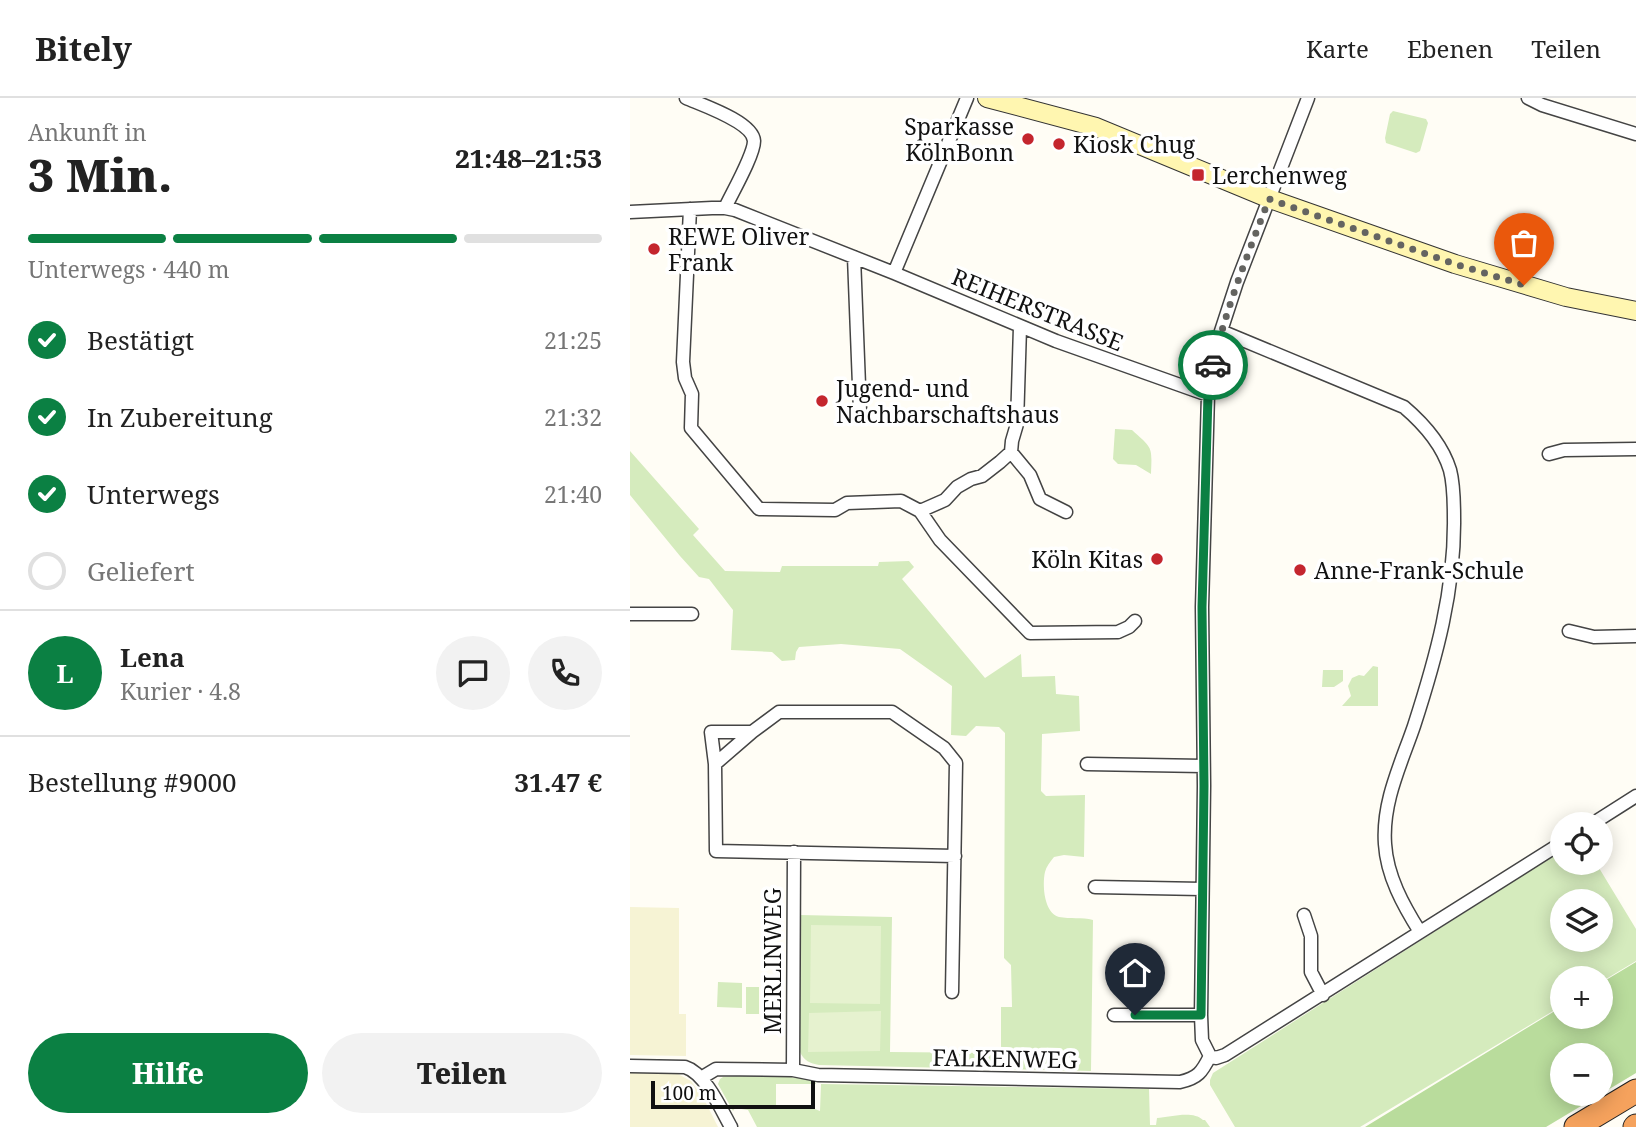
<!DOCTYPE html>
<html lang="de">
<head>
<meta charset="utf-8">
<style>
  body { margin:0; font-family:"Noto Serif",serif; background:#f2f2f2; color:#222; height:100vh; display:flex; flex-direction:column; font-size:26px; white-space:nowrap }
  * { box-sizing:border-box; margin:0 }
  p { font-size:23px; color:#767676 }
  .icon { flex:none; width:38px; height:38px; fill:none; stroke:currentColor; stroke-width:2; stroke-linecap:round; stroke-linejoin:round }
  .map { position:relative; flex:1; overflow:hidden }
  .panel { display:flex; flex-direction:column; background:#fff; width:630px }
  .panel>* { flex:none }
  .tools { position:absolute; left:920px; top:714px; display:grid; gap:14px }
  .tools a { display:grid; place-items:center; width:63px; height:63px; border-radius:50%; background:#fff; box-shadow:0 4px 18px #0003; font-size:35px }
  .scale { position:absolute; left:21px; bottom:18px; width:164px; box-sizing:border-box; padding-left:7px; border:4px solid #111; border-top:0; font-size:19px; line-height:24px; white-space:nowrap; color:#111; -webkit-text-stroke:5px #fff; paint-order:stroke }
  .pin { position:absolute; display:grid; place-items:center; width:60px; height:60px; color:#fff; margin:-72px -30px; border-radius:50% 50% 50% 0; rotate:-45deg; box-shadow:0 0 7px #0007 }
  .pin .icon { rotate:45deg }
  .courier { position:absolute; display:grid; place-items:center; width:70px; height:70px; margin:-35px; border:5px solid #0b8043; border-radius:50%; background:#fff; color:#222; box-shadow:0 2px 9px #0007 }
  .head em { font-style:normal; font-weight:800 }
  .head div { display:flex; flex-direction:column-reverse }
  .head { display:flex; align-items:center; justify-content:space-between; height:119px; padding:0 28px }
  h1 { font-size:46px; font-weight:800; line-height:52px }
  .bar { display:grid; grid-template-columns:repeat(4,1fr); gap:10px 7px; align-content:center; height:84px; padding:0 28px }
  .bar i { height:9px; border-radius:5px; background:#e0e0e0 }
  .bar .selected { background:#0b8043 }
  .bar p { grid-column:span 4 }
  .line { display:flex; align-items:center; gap:18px; padding:0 28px; border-top:2px solid #e0e0e0 }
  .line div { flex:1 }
  .round { display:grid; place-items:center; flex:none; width:74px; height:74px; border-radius:37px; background:#f2f2f2 }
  ol { padding:0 28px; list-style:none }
  li { display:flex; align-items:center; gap:21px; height:77px }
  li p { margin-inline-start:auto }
  li .icon { padding:7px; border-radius:50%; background:#0b8043; color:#fff; stroke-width:4 }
  li:last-child { color:#767676 }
  li i { width:38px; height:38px; border:4px solid #e0e0e0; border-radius:50% }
  .button { display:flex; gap:14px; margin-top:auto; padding:14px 28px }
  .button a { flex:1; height:80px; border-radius:42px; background:#0b8043; color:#fff; font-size:28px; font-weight:800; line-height:80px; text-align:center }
  .button a+a { background:#f2f2f2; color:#222 }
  header { display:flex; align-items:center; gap:42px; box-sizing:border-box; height:98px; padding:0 35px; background:#fff; border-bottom:2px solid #e0e0e0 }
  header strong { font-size:33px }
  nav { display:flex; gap:38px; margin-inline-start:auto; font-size:24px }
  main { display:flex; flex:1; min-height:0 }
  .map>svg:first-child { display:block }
  .farmland { fill:#f6f3d4 }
  .green { fill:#d5ebbd; fill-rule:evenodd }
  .forest { fill:#b9dc9c }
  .pitch { fill:#e6f2cf }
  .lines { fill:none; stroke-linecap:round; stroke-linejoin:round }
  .street-casing { stroke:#444; stroke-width:15 }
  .secondary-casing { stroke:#333; stroke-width:20 }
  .highway-casing { stroke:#222; stroke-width:25 }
  .street { stroke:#fff; stroke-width:12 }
  .secondary { stroke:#fff6b0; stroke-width:18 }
  .highway { stroke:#f5a25d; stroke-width:23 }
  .done { stroke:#646461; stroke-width:7; stroke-dasharray:0 12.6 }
  .route { stroke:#0b8043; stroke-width:9 }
  .poi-dot { fill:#c4262e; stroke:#fff; stroke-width:2.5 }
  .labels { text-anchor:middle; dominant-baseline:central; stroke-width:7; stroke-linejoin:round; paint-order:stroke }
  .poi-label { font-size:23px; fill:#111; stroke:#fff; text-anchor:start }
  .street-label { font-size:23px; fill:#111; stroke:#fff }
</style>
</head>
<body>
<header>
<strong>Bitely</strong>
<nav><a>Karte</a><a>Ebenen</a><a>Teilen</a></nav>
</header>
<main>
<section class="panel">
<div class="head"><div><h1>3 Min.</h1><p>Ankunft in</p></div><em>21:48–21:53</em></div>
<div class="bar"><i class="selected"></i><i class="selected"></i><i class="selected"></i><i></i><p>Unterwegs · 440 m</p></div>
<ol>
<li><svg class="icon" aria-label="check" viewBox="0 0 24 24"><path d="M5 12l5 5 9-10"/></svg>Bestätigt<p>21:25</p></li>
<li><svg class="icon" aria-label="check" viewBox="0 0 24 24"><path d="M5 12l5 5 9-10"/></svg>In Zubereitung<p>21:32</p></li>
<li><svg class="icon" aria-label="check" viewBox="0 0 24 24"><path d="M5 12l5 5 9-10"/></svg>Unterwegs<p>21:40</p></li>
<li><i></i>Geliefert</li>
</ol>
<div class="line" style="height:126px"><b class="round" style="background:#0b8043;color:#fff">L</b><div><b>Lena</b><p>Kurier · 4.8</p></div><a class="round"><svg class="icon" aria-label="chat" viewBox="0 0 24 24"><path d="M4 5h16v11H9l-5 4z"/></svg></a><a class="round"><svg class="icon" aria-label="phone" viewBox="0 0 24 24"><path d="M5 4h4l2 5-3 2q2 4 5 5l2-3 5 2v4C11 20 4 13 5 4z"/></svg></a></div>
<div class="line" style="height:91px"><div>Bestellung #9000</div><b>31.47 €</b></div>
<div class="button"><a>Hilfe</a><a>Teilen</a></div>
</section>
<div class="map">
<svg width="1006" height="1029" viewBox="0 0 1006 1029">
  <rect width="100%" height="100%" fill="#fffdf5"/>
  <!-- farmland -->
  <path class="farmland" d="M0 809 49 810V916H56V958L0 957Z
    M0 974H44L61 983 75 1003 88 1029H0Z"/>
  <!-- green -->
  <path class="green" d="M763 13 796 21 798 25 790 53 786 55 756 45 755 40 760 16Z
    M485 331 502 332C523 351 522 348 521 376L506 367 488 366 483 361Z
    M0 353 69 431 63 437 95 473 150 474 152 468H248L249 464 279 463 284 469 272 481 355 580 391 556 392 579 425 578 426 596 449 598 450 633 412 636 411 693 416 698 455 697 454 759 434 757 424 759C420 764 416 769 415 774 412 787 414 815 429 819 440 821 452 819 463 822L461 973 189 967C180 965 174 963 170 954V817L262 819 260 954 371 955V909H382L381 867 374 860 375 635 369 629 346 628 336 638 321 637 322 588 270 551 211 546 169 549 166 554 165 562 152 563 142 554 101 552 103 512 79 481 69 479 50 458 0 397Z
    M743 568 748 569V608H712L721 598 718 588 722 580 729 577 734 578Z
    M693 572H713V583L704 589H692Z
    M933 752V765H966L1006 831V863L971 884V880H933V907L730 1029H605L580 987V982L583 975ZM933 803H971V842H933Z
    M88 884 112 885V910L87 909Z
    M116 889H129V916H116Z
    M134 976 185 982 186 986H146V1011L182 1010 190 1013 191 986 519 991 520 1027H526L527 1020C540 1019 563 1012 573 1022H575L580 1029H127L118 1012 105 1010 103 1013 88 986 90 981 93 979Z"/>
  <!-- forest -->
  <path class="forest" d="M1006 864V975L971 996V957H933V996H971L916 1029H735L933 908V919H971V885Z"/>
  <!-- pitch -->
  <path class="pitch" d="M181 827 251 828 250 906 180 905Z
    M251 913 250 953 178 954 179 915Z"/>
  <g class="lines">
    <!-- street casing -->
    <g class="street-casing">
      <path id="street" d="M56 0C72 7 123 24 124 43 124 57 102 95 95 110
        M898 0 912 7 1006 36
        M60 111 53 264 55 280 62 296 61 330 129 411 205 412 217 405 271 403 290 413 310 442 400 535 488 534 499 529 505 523
        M0 114 82 110H95L105 112 264 175 426 243 578 297
        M224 159 230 313
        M264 175 337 0
        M591 233 774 309C794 326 812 346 820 372 824 387 824 404 824 420 825 492 806 560 784 628 771 666 752 704 755 746 757 778 773 807 790 834
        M381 354 400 377 410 401 436 414
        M919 356 934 352 1006 351
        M290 413 315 402 327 389 341 381 352 378 370 364 381 354 382 343 387 326 390 229
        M0 516H62
        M939 533 964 539 1006 538
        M122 634H81L85 666 86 753 325 758
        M85 666 122 634 149 614H262L314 650 326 665 322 894
        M457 666 573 668
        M962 726 1006 698
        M465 789 572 791
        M674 817 681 838V874L693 897
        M484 917H571
        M580 958 572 942 571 917 574 688 572 509 578 297 591 233 607 184 678 0
        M580 958 586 960 595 957 933 744
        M0 968 55 969C75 975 91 1011 101 1029
        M163 972 164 754
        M71 980 86 971 163 972 188 977 550 984C568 980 572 974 580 958"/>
    </g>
    <!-- secondary casing -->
    <g class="secondary-casing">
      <path id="secondary" d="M357 0 466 29 640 101 825 166 936 199 1006 213"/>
    </g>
    <!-- highway casing -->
    <g class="highway-casing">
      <path id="highway" d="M946 1029 1006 993
        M1005 1029 1006 1028"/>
    </g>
    <!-- street -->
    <use href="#street" class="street"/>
    <!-- secondary -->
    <use href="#secondary" class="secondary"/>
    <!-- highway -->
    <use href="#highway" class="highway"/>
  </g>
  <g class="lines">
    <!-- done -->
    <path class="done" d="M583 267C596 210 618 156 639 101L825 166 894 187"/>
    <!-- route -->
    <path class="route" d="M505 917H571L574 688 572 509 578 297 583 267"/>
  </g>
  <!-- markers -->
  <g class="poi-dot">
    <circle cx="398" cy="41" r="7"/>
    <circle cx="429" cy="46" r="7"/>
    <rect x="561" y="70" width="14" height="14" rx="3.5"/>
    <circle cx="24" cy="151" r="7"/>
    <circle cx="192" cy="303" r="7"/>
    <circle cx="527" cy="461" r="7"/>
    <circle cx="670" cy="472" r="7"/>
  </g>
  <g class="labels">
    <!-- poi labels -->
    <g class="poi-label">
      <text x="384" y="28" text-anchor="end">Sparkasse<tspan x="384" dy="26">KölnBonn</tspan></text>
      <text x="443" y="46">Kiosk Chug</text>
      <text x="582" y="77">Lerchenweg</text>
      <text x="38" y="138">REWE Oliver<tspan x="38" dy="26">Frank</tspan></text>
      <text x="206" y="290">Jugend- und<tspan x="206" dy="26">Nachbarschaftshaus</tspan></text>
      <text x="513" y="461" text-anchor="end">Köln Kitas</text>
      <text x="684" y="472">Anne-Frank-Schule</text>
    </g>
    <!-- street labels -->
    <g class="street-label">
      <text transform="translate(408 211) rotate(22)">REIHERSTRASSE</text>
      <text transform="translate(142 863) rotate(-90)">MERLINWEG</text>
      <text transform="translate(375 960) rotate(1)">FALKENWEG</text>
    </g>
  </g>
</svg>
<div class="tools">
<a><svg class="icon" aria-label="locate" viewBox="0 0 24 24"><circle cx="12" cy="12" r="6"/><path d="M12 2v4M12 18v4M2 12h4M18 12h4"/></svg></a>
<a><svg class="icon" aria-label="layers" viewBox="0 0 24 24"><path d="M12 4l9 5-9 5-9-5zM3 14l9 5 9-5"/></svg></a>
<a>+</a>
<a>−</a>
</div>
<div class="scale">100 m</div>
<div class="pin" style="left:894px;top:187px;background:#ea580c"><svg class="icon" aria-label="bag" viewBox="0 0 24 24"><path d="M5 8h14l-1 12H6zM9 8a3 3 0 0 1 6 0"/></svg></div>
<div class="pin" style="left:505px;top:917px;background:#1f2937"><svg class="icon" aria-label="home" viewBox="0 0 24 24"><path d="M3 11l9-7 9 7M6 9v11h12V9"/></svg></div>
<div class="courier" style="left:583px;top:267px"><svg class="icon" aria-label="car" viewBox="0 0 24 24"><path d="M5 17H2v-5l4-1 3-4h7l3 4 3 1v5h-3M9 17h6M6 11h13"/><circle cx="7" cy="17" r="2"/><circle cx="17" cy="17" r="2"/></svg></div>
</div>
</main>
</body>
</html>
